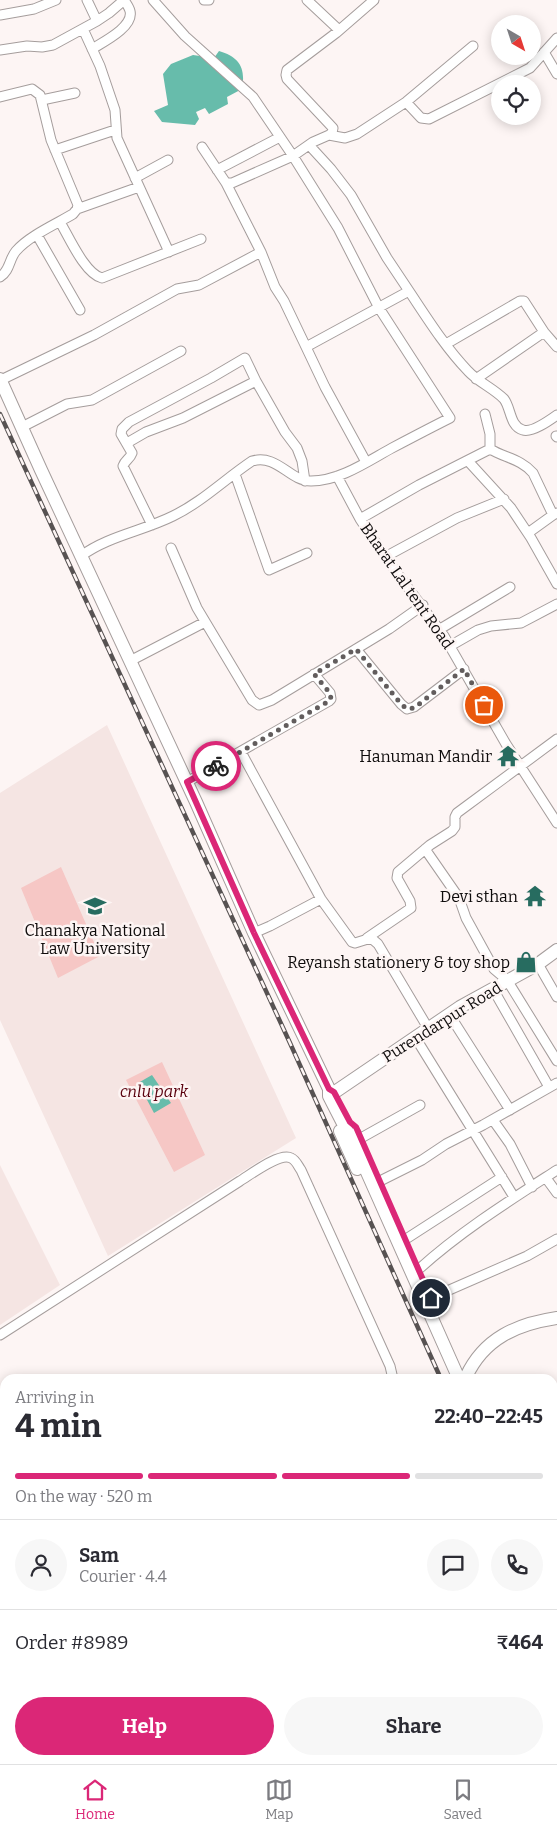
<!DOCTYPE html>
<html lang="en">
<head>
<meta charset="utf-8">
<style>
  body { margin:0; font-family:Bitter,serif; background:#f7f7f7; color:#2b2b33; height:100vh; display:flex; flex-direction:column; font-size:19px; white-space:nowrap }
  * { box-sizing:border-box; margin:0 }
  p { font-size:16px; color:#7c7c81 }
  .icon { flex:none; width:28px; height:28px; fill:none; stroke:currentColor; stroke-width:2; stroke-linecap:round; stroke-linejoin:round }
  .map { position:relative; flex:1; overflow:hidden }
  .panel { position:absolute; left:0px; top:1374px; width:558px; height:391px; display:flex; flex-direction:column; background:#fff; border-radius:15px 15px 0 0; box-shadow:0 2px 12px #0003 }
  .panel>* { flex:none }
  .needle { width:32px; rotate:141deg }
  .fabs { position:absolute; left:491px; top:15px; display:grid; gap:10px }
  .fabs a { display:grid; place-items:center; width:50px; height:50px; border-radius:50%; background:#fff; box-shadow:0 2px 12px #0003; font-size:25px }
  .pin { position:absolute; display:grid; place-items:center; width:42px; height:42px; color:#fff; margin:-21px; border:2px solid #fff; border-radius:50%; box-shadow:0 1px 5px #0007 }
  .courier { position:absolute; display:grid; place-items:center; width:50px; height:50px; margin:-25px; border:4px solid #db2777; border-radius:50%; background:#fff; color:#222; box-shadow:0 1px 6px #0007 }
  .overview em { font-style:normal; font-weight:700 }
  .overview div { display:flex; flex-direction:column-reverse }
  .overview { display:flex; align-items:center; justify-content:space-between; height:85px; padding:0 15px }
  h1 { font-size:32px; font-weight:700; line-height:38px }
  .bar { display:grid; grid-template-columns:repeat(4,1fr); gap:8px 5px; align-content:center; height:60px; padding:0 15px }
  .bar i { height:6px; border-radius:4px; background:#e1e1e2 }
  .bar .active { background:#db2777 }
  .bar p { grid-column:span 4 }
  .line { display:flex; align-items:center; gap:12px; padding:0 15px; border-top:1px solid #e1e1e2 }
  .line div { flex:1 }
  .round { display:grid; place-items:center; flex:none; width:52px; height:52px; border-radius:26px; background:#f7f7f7 }
  .primary-button { display:flex; gap:10px; margin-top:auto; padding:10px 15px }
  .primary-button a { flex:1; height:58px; border-radius:30px; background:#db2777; color:#fff; font-size:20px; font-weight:700; line-height:58px; text-align:center }
  .primary-button a+a { background:#f7f7f7; color:#2b2b33 }
  .tabs { display:flex; justify-content:space-around; align-items:center; height:70px; border-top:1px solid #e1e1e2; background:#fff; font-size:14px; color:#7c7c81 }
  .tabs a { display:grid; justify-items:center; gap:2px }
  .tabs .active { color:#db2777 }
  .map>svg:first-child { display:block }
  .built { fill:#f5e5e3 }
  .green { fill:#f6c7c5 }
  .water { fill:#67bcab }
  .lines { fill:none; stroke-linecap:round; stroke-linejoin:round }
  .street-casing { stroke:#a59d9c; stroke-width:11 }
  .secondary-casing { stroke:#a59d9c; stroke-width:14 }
  .primary-casing { stroke:#a07876; stroke-width:17 }
  .highway-casing { stroke:#a07876; stroke-width:19 }
  .street { stroke:#fff; stroke-width:9 }
  .secondary { stroke:#fff; stroke-width:12 }
  .primary { stroke:#f5d1d0; stroke-width:15 }
  .highway { stroke:#eeb3b0; stroke-width:18 }
  .rail-casing { stroke:#575252; stroke-width:4.5 }
  .rail { stroke:#fdf5f4; stroke-width:2.5; stroke-dasharray:8; stroke-linecap:butt }
  .done { stroke:#625d5d; stroke-width:5; stroke-dasharray:0 9 }
  .route { stroke:#db2777; stroke-width:6 }
  .labels { text-anchor:middle; dominant-baseline:central; stroke-width:5; stroke-linejoin:round; paint-order:stroke }
  .street-label { font-size:16px; fill:#0e0b0b; stroke:#fdf5f4 }
  .poi-label { font-size:16px; fill:#0e0b0b; stroke:#fdf5f4; text-anchor:end }
  .park-label { font-size:16px; font-style:italic; fill:#59010e; stroke:#fdf5f4 }
</style>
</head>
<body>
<div class="map">
<svg width="557" height="1764" viewBox="0 0 557 1764">
  <rect width="100%" height="100%" fill="#fdf5f4"/>
  <!-- built -->
  <path class="built" d="M107 725 296 1138 108 1256 0 1020V793Z
    M0 1165 60 1285 0 1325Z
    M557 1596V1764H555L552 1750V1598Z
    M144 1760H416L415 1764H148Z"/>
  <!-- green -->
  <path class="green" d="M61 867 100 956 58 978 21 888Z
    M162 1062 205 1155 174 1172 126 1080Z"/>
  <!-- water -->
  <path class="water" d="M219 51C239 57 246 67 242 89L227 97 228 104 209 114 205 108 196 112 199 119 195 125 162 122 154 111 168 105 163 74 171 64 193 55 214 58Z
    M152 1075 171 1103 154 1113 138 1083Z"/>
  <g class="lines">
    <!-- street casing -->
    <g class="street-casing">
      <path id="street" d="M87 0 97 21 109 13 124 0
        M204 0H209
        M307 0 339 30
        M0 15 34 9 56 0
        M83 29 100 66 115 110 117 138 169 252
        M92 49C103 42 134 27 130 11 129 7 126 3 124 0
        M0 50 27 46 42 47 53 45 97 21
        M544 52 557 74
        M0 97 32 89 40 95 51 140 78 205 77 209 73 214C56 224 29 236 16 251 9 259 10 271 0 277
        M42 100 75 93
        M406 102 421 118 429 119 530 68 557 38
        M329 135 345 138 357 134 406 102 473 46
        M309 145 331 169 351 195 387 258 409 291
        M202 147 226 183H232L293 156 313 142 329 135 332 133 333 128 287 79 286 75 287 70 336 33 374 0
        M55 150 115 130
        M217 170 280 137
        M135 178 168 160
        M226 183 261 252 275 287 284 301 306 347
        M77 209 139 187
        M60 222C69 237 85 274 102 278L201 239
        M37 235 80 310
        M446 344 520 301H524L544 332 557 347
        M476 379 544 332
        M1 380 94 335 177 289 199 285 261 252
        M22 427 67 404 92 400 181 351
        M556 436 557 437
        M127 443 146 432 183 418 256 381
        M490 449C505 458 521 459 533 473L553 515 557 513
        M468 461 511 508 531 538 557 584
        M366 462 325 387 306 347 409 291C427 318 445 347 468 371 478 382 493 388 504 399 511 408 510 427 523 430 532 433 550 420 557 415
        M235 474 269 570 307 553
        M337 476 360 519 385 557 444 636 506 744 557 823
        M360 519 419 485 490 449V434L485 414
        M152 525 123 466C125 460 130 459 132 453L121 434 122 429 129 422 211 378 245 358 256 381 285 432 297 448 302 461 305 481
        M528 533 553 515
        M171 548 197 608 252 700 259 705 272 700 389 629 423 605
        M81 556C108 536 143 531 173 516 202 502 225 479 252 461 278 454 289 481 311 481 340 481 368 461 392 448 411 438 430 428 450 418L379 308 338 228 293 156 253 97 185 36 153 0
        M385 557 457 518 504 499
        M440 629 510 587
        M450 646 478 630 491 626 521 623 557 604
        M356 649 401 704 407 709 414 707 464 669
        M130 661 205 622
        M241 752 321 899 352 942 355 943 371 938 378 944 428 1028
        M187 782 329 701 331 699 330 693 314 674
        M425 849 459 898 466 918 494 969 507 980 557 1061
        M254 933 270 926 321 899
        M367 938 411 908 410 901 397 878 398 872 430 845 452 831 455 827V817L457 813 557 739
        M538 964 557 997
        M493 989 549 1087
        M449 1014 510 1110
        M415 1037 514 1197
        M493 1120 510 1144 532 1187
        M361 1138 420 1105
        M546 1178 557 1193
        M380 1181 422 1160 446 1144 483 1125 557 1083
        M406 1239 502 1177
        M419 1269C461 1231 509 1201 557 1170
        M431 1298 527 1256 557 1239
        M0 1335 240 1181C250 1175 280 1152 291 1158 296 1160 298 1166 301 1170L390 1366 393 1379
        M0 1668 5 1676
        M0 1735 5 1732
        M90 1764 96 1760
        M444 1764 445 1760"/>
    </g>
    <!-- secondary casing -->
    <g class="secondary-casing">
      <path id="secondary" d="M0 379 41 470 196 802 254 933 329 1089V1096L350 1137 355 1141
        M329 1096 460 1007 538 964 557 950
        M340 1131 357 1169
        M355 1134V1141L366 1170 459 1379
        M466 1377C484 1338 517 1324 557 1318
        M552 1541 557 1543"/>
    </g>
    <!-- primary casing -->
    <g class="primary-casing">
      <path id="primary" d="M0 1542 5 1550
        M0 1590 5 1598
        M552 1702 557 1704
        M115 1760 118 1764"/>
    </g>
    <!-- highway casing -->
    <g class="highway-casing">
      <path id="highway" d="M0 1560 5 1568
        M0 1577 5 1586
        M135 1760 139 1764
        M427 1764 428 1760"/>
    </g>
    <!-- street -->
    <use href="#street" class="street"/>
    <!-- secondary -->
    <use href="#secondary" class="secondary"/>
    <!-- primary -->
    <use href="#primary" class="primary"/>
    <!-- highway -->
    <use href="#highway" class="highway"/>
    <!-- rail casing -->
    <g class="rail-casing">
      <path id="rail" d="M0 414 290 1043 441 1379
        M552 1628 557 1638
        M552 1656 557 1671"/>
    </g>
    <!-- rail -->
    <use href="#rail" class="rail"/>
  </g>
  <g class="lines">
    <!-- done -->
    <path class="done" d="M216 766 329 701 331 699 330 693 314 674 356 649 401 704 407 709 414 708 464 669 484 705"/>
    <!-- route -->
    <path class="route" d="M216 766 187 782 254 933 329 1089 334 1092 350 1122 356 1127 431 1298"/>
  </g>
  <!-- icons -->
  <defs>
    <g id="temple-bare" transform="scale(1.725)"><path d="M0-6L5-2H3V0L6.5 2.5H4V6H1.5V3h-3V6H-4V2.5H-6.5L-3 0V-2H-5Z" fill="#276c60" stroke="#fdf5f4" stroke-width="2.5" paint-order="stroke"/></g>
    <g id="university-bare" transform="scale(1.725)"><path d="M0-5L7-2L0 1L-7-2ZM-4 1L0 2.5L4 1V4Q0 6-4 4Z" fill="#276c60" stroke="#fdf5f4" stroke-width="2.5" paint-order="stroke"/></g>
    <g id="shop-bare" transform="scale(1.725)"><path d="M-5-2.5h2.3a2.7 3.5 0 0 1 5.4 0H5L5.5 6h-11ZM-1.5-2.5h3a1.5 2.3 0 0 0-3 0Z" fill="#276c60" stroke="#fdf5f4" stroke-width="2.5" paint-order="stroke"/></g>
  </defs>
  <g fill-rule="evenodd">
    <use href="#temple-bare" x="508" y="756"/>
    <use href="#temple-bare" x="535" y="896"/>
    <use href="#university-bare" x="95" y="906"/>
    <use href="#shop-bare" x="526" y="962"/>
  </g>
  <g class="labels">
    <!-- street labels -->
    <g class="street-label">
      <text transform="translate(407 586) rotate(55)">Bharat Lal tent Road</text>
      <text transform="translate(442 1022) rotate(-32)">Purendarpur Road</text>
    </g>
    <!-- poi labels -->
    <g class="poi-label">
      <text x="492" y="756">Hanuman Mandir</text>
      <text x="518" y="896">Devi sthan</text>
      <text x="95" y="930" text-anchor="middle">Chanakya National<tspan x="95" dy="18">Law University</tspan></text>
      <text x="510" y="962">Reyansh stationery &amp; toy shop</text>
    </g>
    <!-- park labels -->
    <g class="park-label">
      <text x="154" y="1091">cnlu park</text>
    </g>
  </g>
</svg>
<div class="fabs">
<a><svg class="needle" viewBox="-14 -14 28 28"><path d="M0-13l5 13h-10z" fill="#e53935"/><path d="M0 13l5-13h-10z" fill="#7c7c81"/></svg></a>
<a><svg class="icon" aria-label="locate" viewBox="0 0 24 24"><circle cx="12" cy="12" r="6"/><path d="M12 2v4M12 18v4M2 12h4M18 12h4"/></svg></a>
</div>
<div class="pin" style="left:484px;top:705px;background:#ea580c"><svg class="icon" aria-label="bag" viewBox="0 0 24 24"><path d="M5 8h14l-1 12H6zM9 8a3 3 0 0 1 6 0"/></svg></div>
<div class="pin" style="left:431px;top:1298px;background:#1f2937"><svg class="icon" aria-label="home" viewBox="0 0 24 24"><path d="M3 11l9-7 9 7M6 9v11h12V9"/></svg></div>
<div class="courier" style="left:216px;top:766px"><svg class="icon" aria-label="bike" viewBox="0 0 24 24"><circle cx="6" cy="16" r="4"/><circle cx="18" cy="16" r="4"/><path d="M6 16l4-8h5l3 8M10 8l3 8H6M13 5h3"/></svg></div>
<section class="panel">
<div class="overview"><div><h1>4 min</h1><p>Arriving in</p></div><em>22:40–22:45</em></div>
<div class="bar"><i class="active"></i><i class="active"></i><i class="active"></i><i></i><p>On the way · 520 m</p></div>
<div class="line" style="height:90px"><a class="round"><svg class="icon" aria-label="person" viewBox="0 0 24 24"><circle cx="12" cy="8" r="4"/><path d="M4 21q1-7 8-7t8 7"/></svg></a><div><b>Sam</b><p>Courier · 4.4</p></div><a class="round"><svg class="icon" aria-label="chat" viewBox="0 0 24 24"><path d="M4 5h16v11H9l-5 4z"/></svg></a><a class="round"><svg class="icon" aria-label="phone" viewBox="0 0 24 24"><path d="M5 4h4l2 5-3 2q2 4 5 5l2-3 5 2v4C11 20 4 13 5 4z"/></svg></a></div>
<div class="line" style="height:65px"><div>Order #8989</div><b>₹464</b></div>
<div class="primary-button"><a>Help</a><a>Share</a></div>
</section>
</div>
<nav class="tabs">
<a class="active"><svg class="icon" aria-label="home" viewBox="0 0 24 24"><path d="M3 11l9-7 9 7M6 9v11h12V9"/></svg>Home</a>
<a><svg class="icon" aria-label="map" viewBox="0 0 24 24"><path d="M3 6l6-2 6 2 6-2v14l-6 2-6-2-6 2zM9 4v14M15 6v14"/></svg>Map</a>
<a><svg class="icon" aria-label="saved" viewBox="0 0 24 24"><path d="M7 4h10v16l-5-4-5 4z"/></svg>Saved</a>
</nav>
</body>
</html>
